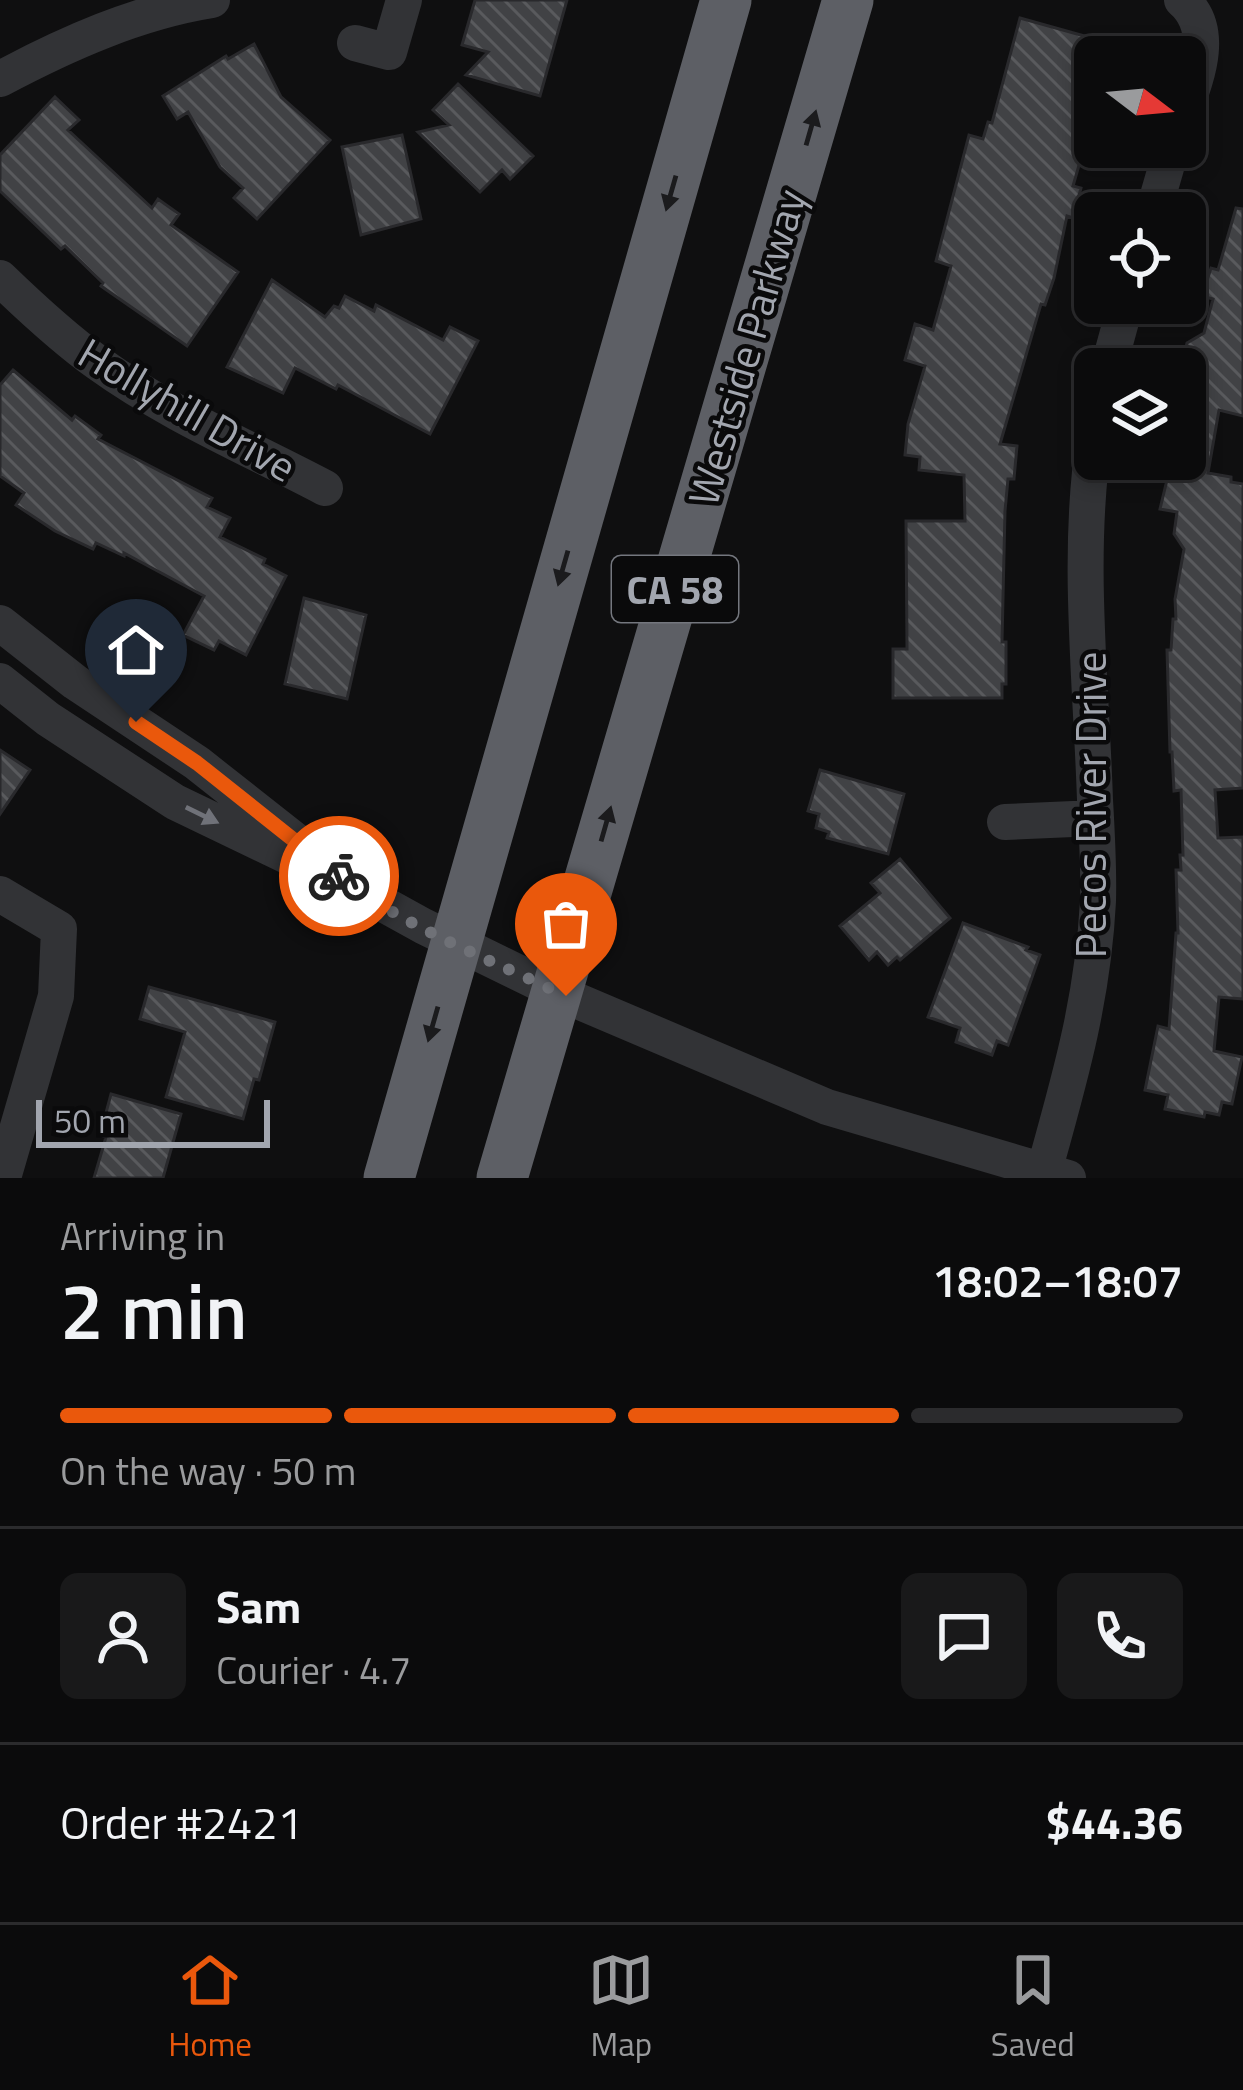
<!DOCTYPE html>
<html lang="en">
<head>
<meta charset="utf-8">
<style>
  body { margin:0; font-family:"Titillium Web",sans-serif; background:#19191a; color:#f1f3f6; height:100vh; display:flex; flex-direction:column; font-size:45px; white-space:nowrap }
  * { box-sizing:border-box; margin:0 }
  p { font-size:39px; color:#9a9b9d }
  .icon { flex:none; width:66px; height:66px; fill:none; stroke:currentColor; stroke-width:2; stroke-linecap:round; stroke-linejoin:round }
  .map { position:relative; height:1178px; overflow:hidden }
  .details { display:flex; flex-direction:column; background:#0b0b0c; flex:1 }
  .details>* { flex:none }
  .needle { width:78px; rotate:106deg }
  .tools { position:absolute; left:1074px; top:36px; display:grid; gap:24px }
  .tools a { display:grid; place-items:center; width:132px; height:132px; border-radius:18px; background:#0b0b0c; box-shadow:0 6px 18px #0003,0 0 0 3px #2b2b2d; font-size:60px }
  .scale { position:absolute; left:36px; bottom:30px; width:234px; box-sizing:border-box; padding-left:12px; border:6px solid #a2a6af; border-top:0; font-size:33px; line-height:42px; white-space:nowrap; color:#a2a6af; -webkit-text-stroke:9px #0a0a0b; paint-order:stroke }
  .pin { position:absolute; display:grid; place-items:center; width:102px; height:102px; color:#fff; margin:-123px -51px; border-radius:50% 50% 50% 0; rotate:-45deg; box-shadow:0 0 12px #0007 }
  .pin .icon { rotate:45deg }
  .courier { position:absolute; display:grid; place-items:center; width:120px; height:120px; margin:-60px; border:9px solid #ea580c; border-radius:50%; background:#fff; color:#222; box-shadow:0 3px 15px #0007 }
  .head em { font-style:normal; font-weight:600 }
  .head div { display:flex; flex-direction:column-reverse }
  .head { display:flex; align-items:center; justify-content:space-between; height:204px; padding:0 60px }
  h1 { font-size:78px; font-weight:600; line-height:90px }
  .bar { display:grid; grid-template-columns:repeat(4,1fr); gap:18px 12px; align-content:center; height:144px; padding:0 60px }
  .bar i { height:15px; border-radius:9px; background:#2b2b2d }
  .bar .current { background:#ea580c }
  .bar p { grid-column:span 4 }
  .line { display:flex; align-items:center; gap:30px; padding:0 60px; border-top:3px solid #2b2b2d }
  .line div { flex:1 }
  .round { display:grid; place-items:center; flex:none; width:126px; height:126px; border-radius:18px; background:#19191a }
  .dock { display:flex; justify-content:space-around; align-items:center; height:168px; border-top:3px solid #2b2b2d; background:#0b0b0c; font-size:33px; color:#9a9b9d }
  .dock a { display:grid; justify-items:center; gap:6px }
  .dock .current { color:#ea580c }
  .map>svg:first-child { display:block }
  .building { fill:url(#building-back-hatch); stroke:#29292c; stroke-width:3 }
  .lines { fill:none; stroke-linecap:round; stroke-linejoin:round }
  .minor { stroke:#323336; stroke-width:36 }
  .highway { stroke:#5d5f65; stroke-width:51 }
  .oneway { fill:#1b1b1d }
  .oneway2 { fill:#707279 }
  .done { stroke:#6f7177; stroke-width:12; stroke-dasharray:0 21.6 }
  .route { stroke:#ea580c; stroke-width:15 }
  .labels { text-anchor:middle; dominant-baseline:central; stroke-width:9; stroke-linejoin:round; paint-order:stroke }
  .shield { fill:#0a0a0b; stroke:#74777e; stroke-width:3 }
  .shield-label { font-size:39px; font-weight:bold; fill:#a2a6af }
  .street-label { font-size:42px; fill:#a2a6af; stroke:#0a0a0b }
</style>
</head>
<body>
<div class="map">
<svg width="1243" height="1178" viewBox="0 0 1243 1178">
  <defs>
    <pattern id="building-back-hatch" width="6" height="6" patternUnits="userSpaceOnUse" patternTransform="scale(3)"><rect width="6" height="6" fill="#414245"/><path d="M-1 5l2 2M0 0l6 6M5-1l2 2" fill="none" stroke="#595a5d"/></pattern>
  </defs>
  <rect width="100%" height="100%" fill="#0f0f10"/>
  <!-- building -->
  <path class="building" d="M475 0H567L540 96 466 75 488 52 462 45Z
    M1020 18 1095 39V110L1073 186 1081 188 1073 218 1067 216 1054 278 1045 305 1041 304 1000 444 1017 446 1014 479H1008L1005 511 1002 642H1006V684H1002V698H893V649H907L906 521H965L964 475 919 470 920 457 905 455 908 424 925 366 905 360 915 324 933 330 951 266 936 261 969 135 983 139 988 122 992 123Z
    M254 44 281 97 330 140 257 219 234 198 243 188 220 167 188 112 177 119 163 96 226 56 228 59Z
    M458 84 533 156 510 179 502 170 480 192 418 132 449 125 433 110Z
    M55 97 79 120 68 130 152 208 158 199 179 214 171 225 238 272 187 346 101 286 103 283 65 246 61 249 0 191V155Z
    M402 135 421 219 361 235 342 147Z
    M1236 208 1243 209V416L1219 410 1208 473 1231 477V482L1243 484V788L1215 790 1218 838 1243 837V999L1219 997 1214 1051 1242 1057 1232 1104 1222 1102 1219 1115 1205 1112 1204 1117 1165 1109 1168 1095 1145 1090 1158 1026 1169 1029 1176 933H1178L1176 870H1181L1180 855H1183L1181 790 1174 791 1172 752H1170L1167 650H1171L1173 619H1176L1175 599 1184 549 1174 534 1177 512 1160 509 1172 459H1185V387L1190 368 1183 358 1187 343 1204 333 1213 299 1202 296 1211 268 1218 270Z
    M272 280 325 317 334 306 339 308 345 296 374 311 376 305 443 340 450 327 478 341 430 434 338 385 336 389 295 368 283 393 227 367Z
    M13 370 72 420 75 416 101 435 98 439 212 498 207 507 230 518 220 537 265 559 263 564 286 576 246 655 219 641 214 650 183 635 204 596 124 553V556L96 543 93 549 55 531 16 505 24 493 0 476V385Z
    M304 598 366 615 347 699 285 684Z
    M0 750 30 770 0 814Z
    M820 770 904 794 888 854 827 838 829 832 816 828 819 814 808 811Z
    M900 859 950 918 900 960 897 957 888 965 877 952 869 960 840 926 880 893 871 883Z
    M963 923 1028 947 1026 950 1040 955 1008 1045 997 1041 992 1055 956 1042 960 1028 928 1017Z
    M149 987 275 1022 259 1080 254 1079 243 1119 166 1097 185 1032 140 1019Z
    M111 1094 181 1114 163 1178H94L106 1137 100 1135Z"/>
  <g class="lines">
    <!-- minor -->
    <path class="minor" d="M1182 0C1215 28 1198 74 1185 109
      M355 43 389 52 404 0
      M0 79C66 44 137 12 212 0
      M1153 213 1172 147
      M0 278C31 308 62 337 98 363 167 413 249 448 325 488
      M1108 369 1126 303
      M0 623 75 682 197 763 306 849
      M0 681 48 719 175 802 356 889 423 926 566 996 827 1107 1068 1178
      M1005 822 1096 818
      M0 894 59 929 56 996 3 1178
      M1044 1171C1070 1078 1093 999 1098 901 1099 868 1097 834 1095 800 1091 679 1076 552 1095 433"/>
    <!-- highway -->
    <path class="highway" d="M389 1178 726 0
      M502 1178 848 0"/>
  </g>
  <!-- one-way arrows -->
  <defs><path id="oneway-solid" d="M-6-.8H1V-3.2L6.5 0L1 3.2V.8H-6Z" transform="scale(3)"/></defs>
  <g class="oneway">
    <use href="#oneway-solid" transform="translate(811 128) rotate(-74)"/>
    <use href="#oneway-solid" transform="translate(671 193) rotate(106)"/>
    <use href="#oneway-solid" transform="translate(563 568) rotate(106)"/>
    <use href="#oneway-solid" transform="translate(606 824) rotate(-74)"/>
    <use href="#oneway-solid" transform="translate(433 1024) rotate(106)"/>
  </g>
  <use class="oneway2" href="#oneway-solid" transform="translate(202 815) rotate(26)"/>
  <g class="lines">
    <!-- done -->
    <path class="done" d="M339 876C399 924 495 962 566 996"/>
    <!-- route -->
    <path class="route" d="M136 722 197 763 339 876"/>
  </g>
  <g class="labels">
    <!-- shield labels -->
    <rect class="shield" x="612" y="556" width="126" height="66" rx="9"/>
    <g class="shield-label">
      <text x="675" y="589">CA 58</text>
    </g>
    <!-- street labels -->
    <g class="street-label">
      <text transform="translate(746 347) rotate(-74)">Westside Parkway</text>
      <text transform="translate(188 409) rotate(30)">Hollyhill Drive</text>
      <text transform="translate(1090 805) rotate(-90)">Pecos River Drive</text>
    </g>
  </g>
</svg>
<div class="tools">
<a><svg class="needle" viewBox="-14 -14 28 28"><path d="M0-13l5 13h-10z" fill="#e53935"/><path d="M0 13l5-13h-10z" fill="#9a9b9d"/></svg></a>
<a><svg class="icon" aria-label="locate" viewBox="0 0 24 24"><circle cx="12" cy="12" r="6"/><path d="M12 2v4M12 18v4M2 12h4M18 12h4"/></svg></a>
<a><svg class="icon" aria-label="layers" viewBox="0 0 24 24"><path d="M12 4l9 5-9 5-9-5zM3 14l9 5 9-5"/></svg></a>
</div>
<div class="scale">50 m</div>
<div class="pin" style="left:566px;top:996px;background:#ea580c"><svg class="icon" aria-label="bag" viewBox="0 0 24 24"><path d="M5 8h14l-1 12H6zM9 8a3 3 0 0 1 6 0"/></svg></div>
<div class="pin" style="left:136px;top:722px;background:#1f2937"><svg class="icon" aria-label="home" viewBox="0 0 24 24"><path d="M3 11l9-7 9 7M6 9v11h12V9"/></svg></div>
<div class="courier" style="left:339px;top:876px"><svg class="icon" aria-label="bike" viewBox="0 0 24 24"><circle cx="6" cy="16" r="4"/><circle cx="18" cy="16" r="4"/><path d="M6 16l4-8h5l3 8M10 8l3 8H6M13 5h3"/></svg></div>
</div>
<section class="details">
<div class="head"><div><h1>2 min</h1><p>Arriving in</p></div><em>18:02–18:07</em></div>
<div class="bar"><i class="current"></i><i class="current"></i><i class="current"></i><i></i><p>On the way · 50 m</p></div>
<div class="line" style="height:216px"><a class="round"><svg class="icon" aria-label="person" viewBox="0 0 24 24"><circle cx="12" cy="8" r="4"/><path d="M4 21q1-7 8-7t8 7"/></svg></a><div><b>Sam</b><p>Courier · 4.7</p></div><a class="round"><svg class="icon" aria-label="chat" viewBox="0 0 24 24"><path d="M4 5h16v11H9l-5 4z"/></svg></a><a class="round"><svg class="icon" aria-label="phone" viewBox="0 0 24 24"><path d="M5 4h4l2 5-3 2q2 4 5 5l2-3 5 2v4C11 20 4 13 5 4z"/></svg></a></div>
<div class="line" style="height:156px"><div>Order #2421</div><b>$44.36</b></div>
</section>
<nav class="dock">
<a class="current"><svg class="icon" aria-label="home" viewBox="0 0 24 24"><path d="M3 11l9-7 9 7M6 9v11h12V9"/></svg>Home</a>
<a><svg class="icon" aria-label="map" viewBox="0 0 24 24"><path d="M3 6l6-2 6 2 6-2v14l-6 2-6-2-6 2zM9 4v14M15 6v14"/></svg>Map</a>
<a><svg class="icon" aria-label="saved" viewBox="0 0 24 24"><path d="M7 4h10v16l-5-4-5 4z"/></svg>Saved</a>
</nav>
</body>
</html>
